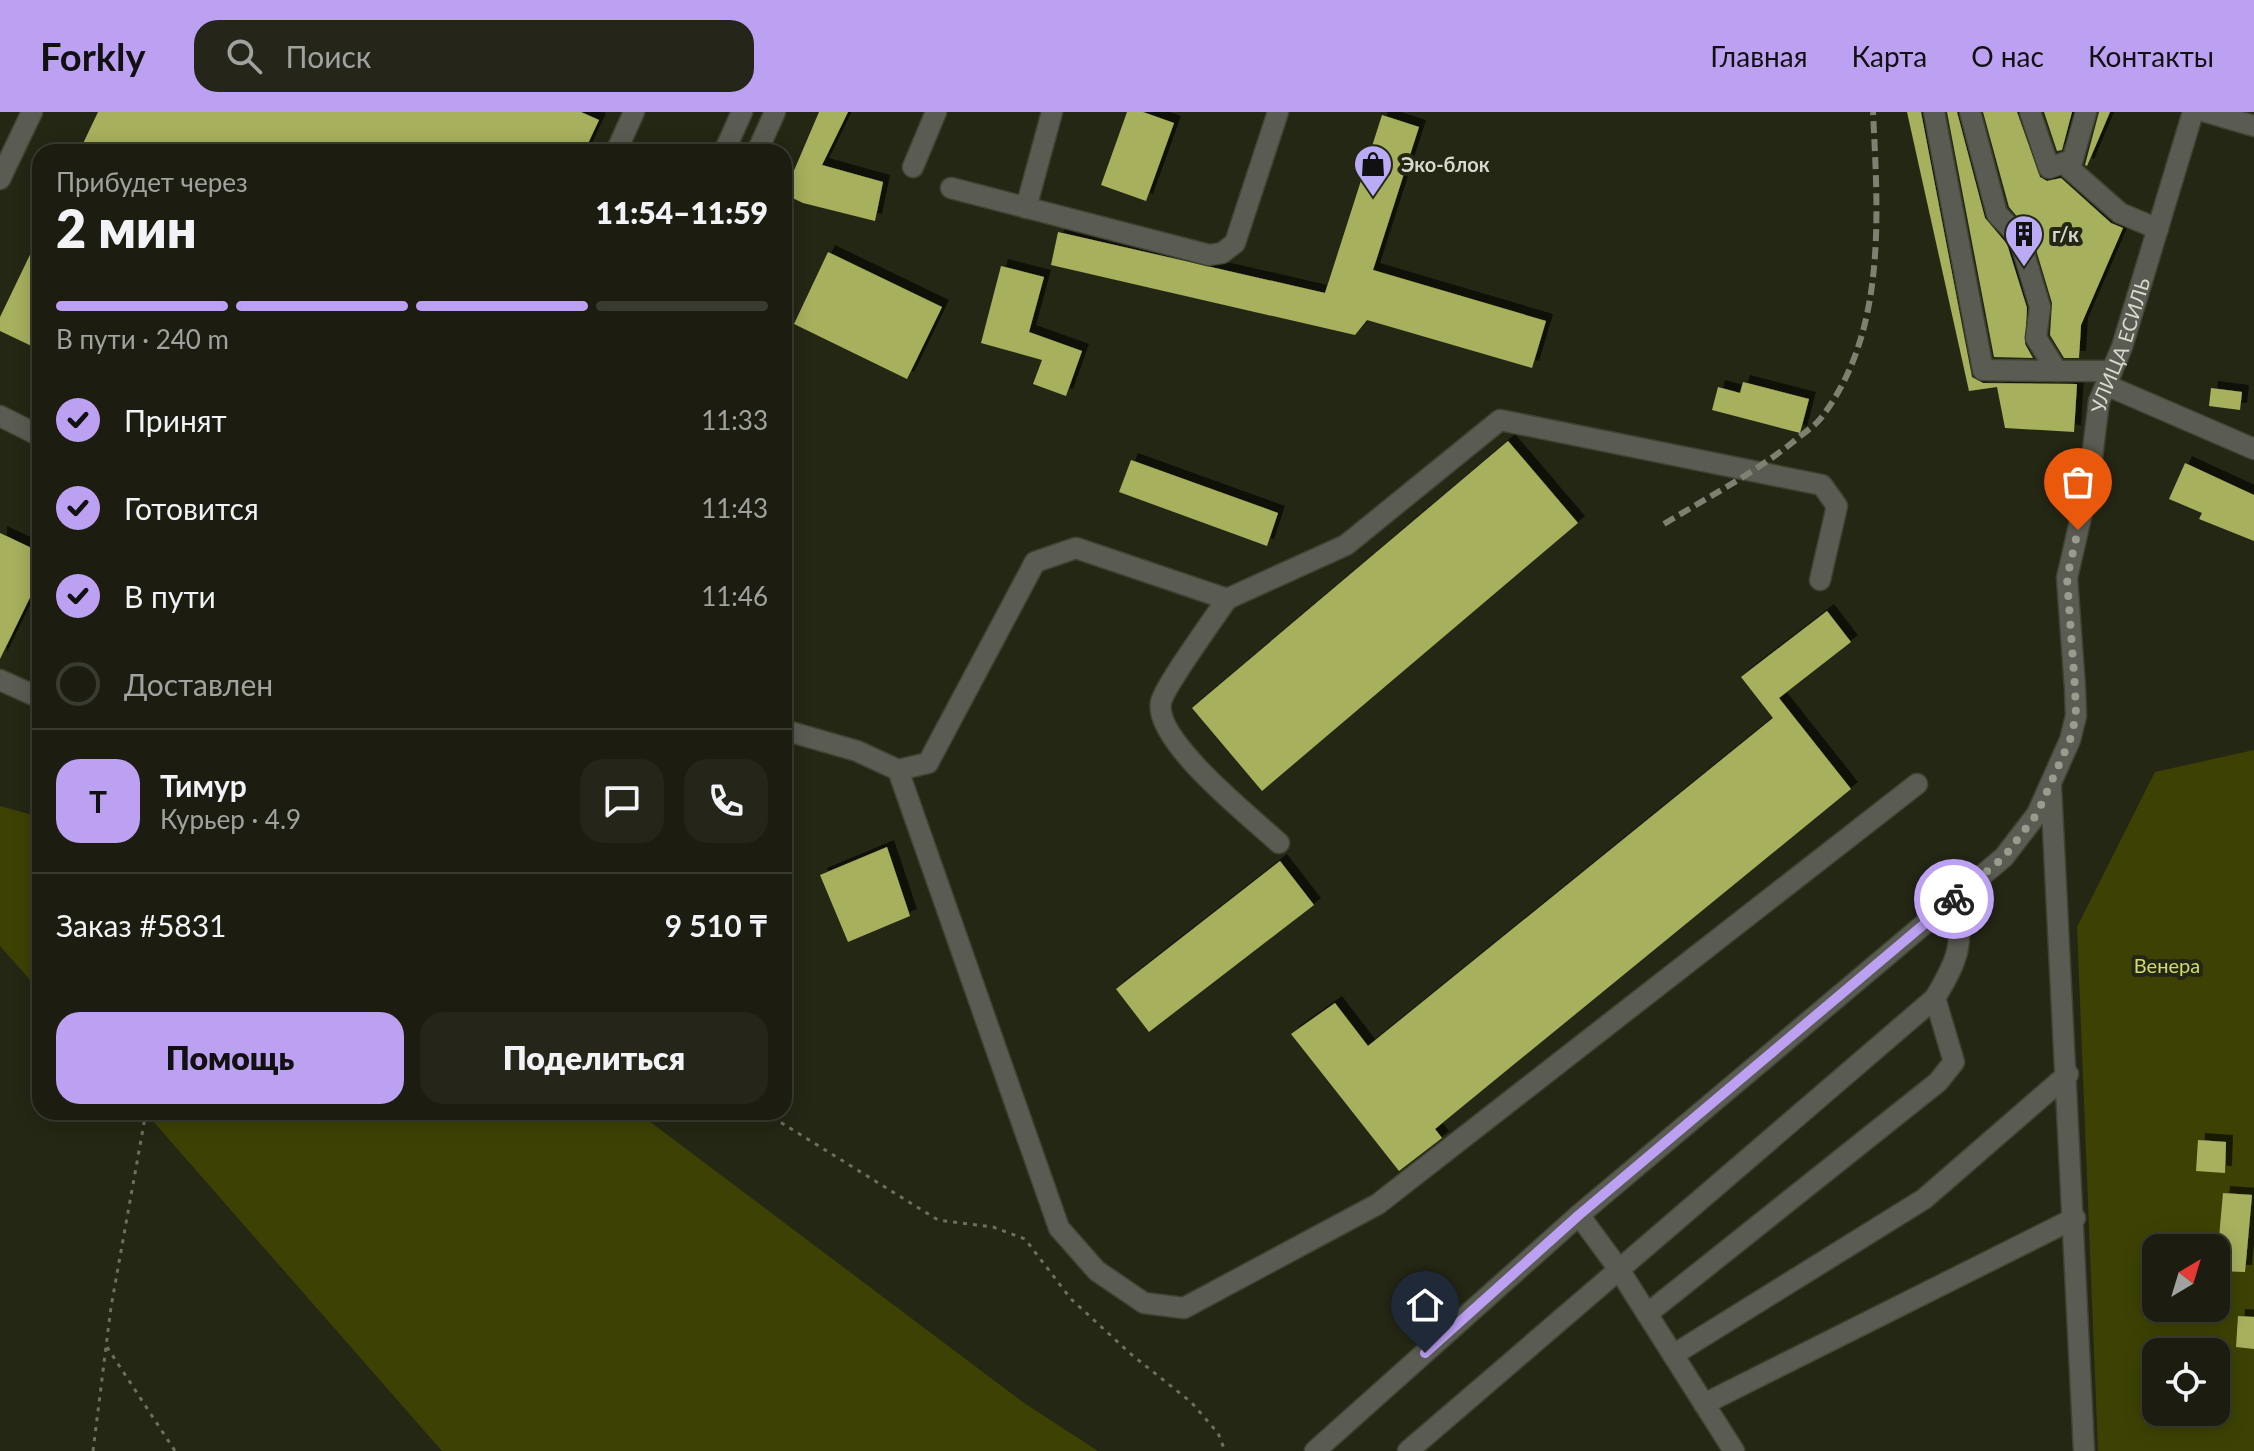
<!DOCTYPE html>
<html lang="ru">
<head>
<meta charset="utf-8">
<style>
  body { margin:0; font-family:Lato,sans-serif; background:#252619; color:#f1f3f6; height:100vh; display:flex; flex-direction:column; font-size:30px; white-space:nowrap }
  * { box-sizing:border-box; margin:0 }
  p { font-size:26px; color:#a0a29f }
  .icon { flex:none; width:44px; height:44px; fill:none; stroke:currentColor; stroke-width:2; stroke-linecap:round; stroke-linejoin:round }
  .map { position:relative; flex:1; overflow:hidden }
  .details { position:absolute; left:32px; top:32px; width:760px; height:976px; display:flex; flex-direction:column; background:#1c1d10; border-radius:24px; box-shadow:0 4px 20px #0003,0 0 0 2px #3a3b30 }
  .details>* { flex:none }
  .needle { width:52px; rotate:38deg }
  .fabs { position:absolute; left:2142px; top:1122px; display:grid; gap:16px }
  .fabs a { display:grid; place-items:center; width:88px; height:88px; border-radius:16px; background:#1c1d10; box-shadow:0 4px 20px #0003,0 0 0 2px #3a3b30; font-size:40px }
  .pin { position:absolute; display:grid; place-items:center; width:68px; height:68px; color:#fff; margin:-82px -34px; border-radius:50% 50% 50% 0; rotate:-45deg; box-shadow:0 0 8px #0007 }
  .pin .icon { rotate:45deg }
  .courier { position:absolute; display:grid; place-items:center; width:80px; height:80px; margin:-40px; border:6px solid #bca0f2; border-radius:50%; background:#fff; color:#222; box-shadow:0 2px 10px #0007 }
  .headline em { font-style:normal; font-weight:800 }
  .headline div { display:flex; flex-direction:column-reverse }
  .headline { display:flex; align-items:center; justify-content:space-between; height:136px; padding:0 24px }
  h1 { font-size:52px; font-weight:800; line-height:60px }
  .bar { display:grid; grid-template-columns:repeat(4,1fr); gap:12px 8px; align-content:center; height:96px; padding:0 24px }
  .bar i { height:10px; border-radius:6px; background:#3a3b30 }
  .bar .current { background:#bca0f2 }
  .bar p { grid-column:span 4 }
  .line { display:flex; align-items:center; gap:20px; padding:0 24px; border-top:2px solid #3a3b30 }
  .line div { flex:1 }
  .round { display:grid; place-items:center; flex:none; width:84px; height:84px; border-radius:24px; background:#252619 }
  ol { padding:0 24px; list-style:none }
  li { display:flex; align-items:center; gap:24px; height:88px }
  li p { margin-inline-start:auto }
  li .icon { padding:8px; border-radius:50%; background:#bca0f2; color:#111; stroke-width:4 }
  li:last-child { color:#a0a29f }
  li i { width:44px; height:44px; border:4px solid #3a3b30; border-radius:50% }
  .primary-button { display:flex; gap:16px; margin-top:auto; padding:16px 24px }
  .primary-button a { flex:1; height:92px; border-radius:24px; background:#bca0f2; color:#111; font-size:32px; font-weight:800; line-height:92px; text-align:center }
  .primary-button a+a { background:#252619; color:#f1f3f6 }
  header { display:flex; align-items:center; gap:48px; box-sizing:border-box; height:112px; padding:0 40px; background:#bca0f2; color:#111 }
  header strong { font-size:38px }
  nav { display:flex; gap:44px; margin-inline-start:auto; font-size:28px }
  .search { width:560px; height:72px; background:#252619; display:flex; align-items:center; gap:20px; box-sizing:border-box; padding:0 28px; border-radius:24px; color:#a0a29f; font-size:30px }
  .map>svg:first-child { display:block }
  .green { fill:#3d4204; fill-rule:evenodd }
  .building { fill:#a7b05d; filter:url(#shadow) }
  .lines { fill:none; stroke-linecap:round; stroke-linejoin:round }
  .minor-casing { stroke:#414332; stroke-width:23 }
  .path { stroke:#6d6f60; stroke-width:3; stroke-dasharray:4 6; stroke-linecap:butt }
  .minor { stroke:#5a5c53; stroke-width:20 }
  .rail { stroke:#7e8071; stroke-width:6; stroke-dasharray:12 6; stroke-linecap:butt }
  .done { stroke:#999b8d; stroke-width:8; stroke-dasharray:0 14.4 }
  .route { stroke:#bca0f2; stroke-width:10 }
  .labels { text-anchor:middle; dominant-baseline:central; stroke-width:8; stroke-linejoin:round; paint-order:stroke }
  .poi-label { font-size:20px; font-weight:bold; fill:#d7d9cd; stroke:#252715; text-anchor:start }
  .street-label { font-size:20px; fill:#d7d9cd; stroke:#252715 }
  .park-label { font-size:20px; fill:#d1dc6b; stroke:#252715 }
</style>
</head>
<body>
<header>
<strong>Forkly</strong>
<div class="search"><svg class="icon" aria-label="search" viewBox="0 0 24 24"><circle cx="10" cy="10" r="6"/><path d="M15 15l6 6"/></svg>Поиск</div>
<nav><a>Главная</a><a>Карта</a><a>О нас</a><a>Контакты</a></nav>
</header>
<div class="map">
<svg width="2254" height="1339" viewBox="0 0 2254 1339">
  <defs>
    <filter id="shadow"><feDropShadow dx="7" dy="-7" stdDeviation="0" flood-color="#0009"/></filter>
  </defs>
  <rect width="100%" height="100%" fill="#252715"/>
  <!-- green -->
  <path class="green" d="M2254 638V1339H2098L2077 815 2155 660ZM2156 1136H2216V1196H2156ZM2156 1240H2216V1300H2156Z
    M0 694 40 705V879L0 834Z
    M145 1000H637L1024 1291 1098 1339H442Z"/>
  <!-- building -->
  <path class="building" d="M98 0H581L599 8 584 40H79Z
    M819 0H848L822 53 883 70 875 109 803 91 784 82Z
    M1127 0H1143L1174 11 1146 89 1101 73Z
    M1907 0H1921L1972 265 1983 271 2077 272 2074 320 2005 316 1997 275 1969 279Z
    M1947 0H1957L1985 106 2007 132 2027 196 2025 232 2033 246 1994 245Z
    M1983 0H2017L2040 65 2047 69 2061 66 2111 111 2123 116 2081 213 2079 246H2064L2050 223 2052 191 2031 121 2009 95Z
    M2044 0H2072L2062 38 2057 39Z
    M2099 0H2110L2087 54 2085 53Z
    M1382 3 1419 15 1373 158 1546 209 1532 256 1367 208 1355 223 1051 153 1058 120 1325 181Z
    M40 122V238L0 219V205Z
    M828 140 942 195 907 267 794 212Z
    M1001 154 1044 165 1029 220 1082 239 1066 284 1033 272 1042 248 981 231Z
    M1743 270 1809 287 1800 321 1712 298 1718 275 1740 281Z
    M2211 276 2242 280 2240 298 2209 294Z
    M1508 329 1578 411 1262 679 1192 596Z
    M1131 348 1278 401 1267 434 1119 380Z
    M2185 351 2254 383V429L2199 407 2202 401 2169 387Z
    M0 421 40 440V465L0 547Z
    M1827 499 1851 530 1779 586 1851 677 1435 1017 1442 1026 1399 1059 1291 922 1335 891 1368 934 1773 606 1741 565Z
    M887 735 910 804 848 830 820 763Z
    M1280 749 1314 793 1149 920 1116 877Z
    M2198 1028 2226 1030 2225 1061 2196 1059Z
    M2223 1081 2252 1083 2245 1160 2216 1159Z
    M2238 1204 2254 1205V1237L2236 1235Z"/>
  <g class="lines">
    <!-- minor casing -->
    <g class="minor-casing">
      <g id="minor">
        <path d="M1934 0 1983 258 2057 259"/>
        <path d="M1970 0 1997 102 2019 125 2040 195 2036 226 2057 259H2112"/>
        <path d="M2030 0 2049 56 2072 48"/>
        <path d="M2086 0 2070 57 2120 101 2158 117"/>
        <path d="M2206 0 2254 14"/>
        <path d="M616 40 634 0"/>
        <path d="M724 40 742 0"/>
        <path d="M757 40 775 0"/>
        <path d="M913 55 936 0"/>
        <path d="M0 67 32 0"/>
        <path d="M951 76 1209 143 1222 141 1235 131 1278 0"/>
        <path d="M1026 96 1052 0"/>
        <path d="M2106 273 2254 337"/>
        <path d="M0 304 40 324"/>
        <path d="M1227 487C1215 505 1164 575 1161 590 1153 628 1251 705 1279 731"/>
        <path d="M0 568 40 586"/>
        <path d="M784 618 857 639 898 658 928 651 1035 450 1076 436 1227 487 1346 433 1500 308 1822 373 1837 394 1820 468"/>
        <path d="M898 658 1059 1116 1097 1159 1144 1191 1184 1196 1378 1092 1917 672"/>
        <path d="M2051 675 2084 1339"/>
        <path d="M1579 1103 1618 1156 1734 1339"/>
        <path d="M1647 1202 1938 970 1954 950 1935 886"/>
        <path d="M1673 1243 1924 1087 2068 962"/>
        <path d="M1704 1292 2075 1106"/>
        <path id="s1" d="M1315 1339 1579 1103 2004 745 2037 702 2070 628 2076 604 2075 576 2067 466 2089 370 2099 289 2122 235 2193 0"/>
        <path d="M1408 1339 1935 886C1959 846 1964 832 1955 786"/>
      </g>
    </g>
    <!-- path -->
    <path class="path" d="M764 1000 938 1108 993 1115 1025 1127 1071 1187 1132 1243 1191 1290 1218 1321 1225 1339
      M107 1235 175 1339
      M93 1339 111 1195 146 1000"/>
    <!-- minor -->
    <use href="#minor" class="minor"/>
    <!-- rail -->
    <path class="rail" d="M1664 412C1708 385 1753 362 1793 330 1802 322 1814 315 1821 306 1887 220 1878 103 1873 0"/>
  </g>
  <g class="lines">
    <!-- done -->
    <path class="done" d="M1954 787 2004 745 2037 702 2070 628 2076 604 2075 576 2067 466 2078 418"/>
    <!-- route -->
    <path class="route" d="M1425 1241 1579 1103 1954 787"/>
  </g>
  <!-- icons -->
  <defs>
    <g id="shop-pin" transform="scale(2)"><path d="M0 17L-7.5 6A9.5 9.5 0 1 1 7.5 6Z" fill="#bbaaf6" stroke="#252715"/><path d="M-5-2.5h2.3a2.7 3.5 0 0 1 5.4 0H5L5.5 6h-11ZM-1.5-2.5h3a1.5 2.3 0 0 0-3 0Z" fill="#111"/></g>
    <g id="building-pin" transform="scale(2)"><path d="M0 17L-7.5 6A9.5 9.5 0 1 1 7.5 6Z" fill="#bbaaf6" stroke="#252715"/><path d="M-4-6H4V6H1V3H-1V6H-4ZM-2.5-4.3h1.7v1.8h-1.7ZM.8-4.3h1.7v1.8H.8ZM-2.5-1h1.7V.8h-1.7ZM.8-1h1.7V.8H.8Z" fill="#111"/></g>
  </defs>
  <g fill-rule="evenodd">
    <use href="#shop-pin" x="1373" y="52"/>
    <use href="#building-pin" x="2024" y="122"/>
  </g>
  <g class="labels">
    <!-- poi labels -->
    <g class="poi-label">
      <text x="1401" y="52">Эко-блок</text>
      <text x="2052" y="122">г/к</text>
    </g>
    <!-- street labels -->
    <g class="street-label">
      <text stroke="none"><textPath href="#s1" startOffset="1448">УЛИЦА ЕСИЛЬ</textPath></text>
    </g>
    <!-- park labels -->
    <g class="park-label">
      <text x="2167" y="853">Венера</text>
    </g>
  </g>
</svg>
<div class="fabs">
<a><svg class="needle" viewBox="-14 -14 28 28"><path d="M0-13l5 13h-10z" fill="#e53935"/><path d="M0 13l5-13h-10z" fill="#a0a29f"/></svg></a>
<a><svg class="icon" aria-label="locate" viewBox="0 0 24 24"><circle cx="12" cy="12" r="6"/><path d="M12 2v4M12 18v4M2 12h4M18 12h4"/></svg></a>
</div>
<div class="pin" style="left:2078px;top:418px;background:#ea580c"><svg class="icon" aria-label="bag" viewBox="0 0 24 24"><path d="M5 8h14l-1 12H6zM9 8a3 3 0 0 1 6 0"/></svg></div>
<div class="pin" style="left:1425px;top:1241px;background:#1f2937"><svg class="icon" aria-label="home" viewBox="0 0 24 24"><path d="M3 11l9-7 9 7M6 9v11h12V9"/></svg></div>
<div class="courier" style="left:1954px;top:787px"><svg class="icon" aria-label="bike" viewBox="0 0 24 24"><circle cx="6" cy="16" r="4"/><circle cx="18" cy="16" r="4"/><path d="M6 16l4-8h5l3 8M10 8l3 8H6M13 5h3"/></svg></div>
<section class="details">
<div class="headline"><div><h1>2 мин</h1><p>Прибудет через</p></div><em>11:54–11:59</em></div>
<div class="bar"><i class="current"></i><i class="current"></i><i class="current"></i><i></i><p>В пути · 240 m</p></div>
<ol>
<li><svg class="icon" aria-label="check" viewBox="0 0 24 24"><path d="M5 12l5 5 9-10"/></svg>Принят<p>11:33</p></li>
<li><svg class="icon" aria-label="check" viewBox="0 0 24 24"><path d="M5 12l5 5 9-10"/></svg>Готовится<p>11:43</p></li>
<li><svg class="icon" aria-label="check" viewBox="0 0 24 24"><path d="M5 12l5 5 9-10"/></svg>В пути<p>11:46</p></li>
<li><i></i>Доставлен</li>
</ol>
<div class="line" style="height:144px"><b class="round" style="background:#bca0f2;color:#111">Т</b><div><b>Тимур</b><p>Курьер · 4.9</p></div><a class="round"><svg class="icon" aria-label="chat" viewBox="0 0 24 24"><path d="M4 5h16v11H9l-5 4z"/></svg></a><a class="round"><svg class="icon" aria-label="phone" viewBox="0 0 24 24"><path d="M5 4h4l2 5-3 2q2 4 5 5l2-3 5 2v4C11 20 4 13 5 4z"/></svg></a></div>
<div class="line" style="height:104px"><div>Заказ #5831</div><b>9 510 ₸</b></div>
<div class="primary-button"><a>Помощь</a><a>Поделиться</a></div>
</section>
</div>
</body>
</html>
